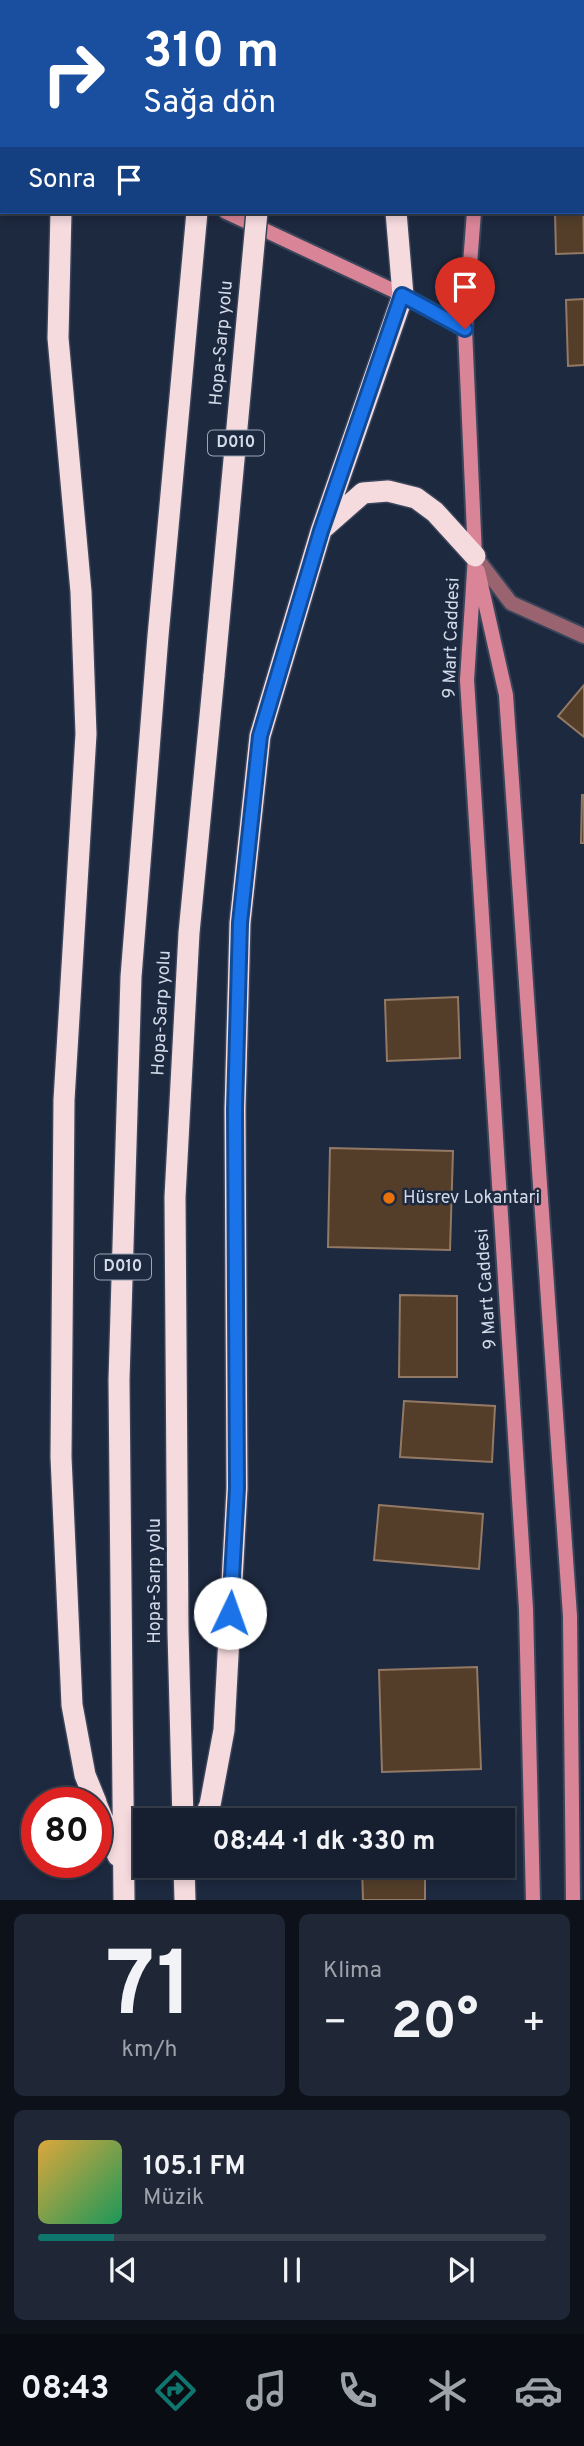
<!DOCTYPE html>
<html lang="tr">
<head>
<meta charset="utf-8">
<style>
	body { margin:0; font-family:Overpass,sans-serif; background:#1f2737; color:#f1f3f6; height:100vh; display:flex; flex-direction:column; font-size:26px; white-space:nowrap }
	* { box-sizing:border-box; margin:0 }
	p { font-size:23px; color:#9ea2aa }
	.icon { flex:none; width:38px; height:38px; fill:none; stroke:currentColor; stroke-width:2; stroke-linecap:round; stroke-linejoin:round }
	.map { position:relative; height:1900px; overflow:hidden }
	.drawer { display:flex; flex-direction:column; gap:14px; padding:14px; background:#0c111a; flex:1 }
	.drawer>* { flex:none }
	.banner { position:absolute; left:0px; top:0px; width:584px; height:214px; box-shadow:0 4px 10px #0003,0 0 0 2px #353d4b; background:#1a4fa0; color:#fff; overflow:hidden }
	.speed { position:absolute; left:21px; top:1787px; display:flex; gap:14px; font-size:35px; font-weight:700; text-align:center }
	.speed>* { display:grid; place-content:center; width:91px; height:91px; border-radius:50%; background:#161f2f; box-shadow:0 4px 10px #0003,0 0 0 2px #353d4b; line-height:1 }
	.speed .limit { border:10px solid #d22; background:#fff; color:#111 }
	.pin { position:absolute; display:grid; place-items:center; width:60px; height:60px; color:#fff; margin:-72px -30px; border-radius:50% 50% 50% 0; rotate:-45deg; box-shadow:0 0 7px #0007 }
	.pin .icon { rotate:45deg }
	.me { position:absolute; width:77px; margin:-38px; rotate:3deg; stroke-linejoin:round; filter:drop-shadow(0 0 5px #0008) }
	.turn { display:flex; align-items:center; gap:24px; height:147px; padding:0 28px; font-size:32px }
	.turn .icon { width:91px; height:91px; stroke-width:2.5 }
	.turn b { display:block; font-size:49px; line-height:60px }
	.then { display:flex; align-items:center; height:66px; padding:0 28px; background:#0003; gap:14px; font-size:26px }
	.big { font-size:52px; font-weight:700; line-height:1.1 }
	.drawer .widget { flex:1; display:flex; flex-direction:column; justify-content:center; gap:10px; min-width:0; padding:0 24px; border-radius:10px; background:#1f2737 }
	.drawer .dial { align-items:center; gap:0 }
	.dial b { font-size:91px; line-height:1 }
	.song { display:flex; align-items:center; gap:21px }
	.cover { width:84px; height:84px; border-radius:10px; background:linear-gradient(135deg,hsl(40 70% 55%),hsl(150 70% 35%)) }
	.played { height:7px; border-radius:4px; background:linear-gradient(90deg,#0f766e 15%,#353d4b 15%) }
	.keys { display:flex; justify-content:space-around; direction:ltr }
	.heat { display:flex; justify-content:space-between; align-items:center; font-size:38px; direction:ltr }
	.drawer .tiles { flex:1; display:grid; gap:14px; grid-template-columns:1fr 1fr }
	.widget:last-child { grid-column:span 2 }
	.trip { position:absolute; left:133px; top:1808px; width:382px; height:70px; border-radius:0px; background:#161f2f; box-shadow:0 4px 10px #0003,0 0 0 2px #353d4b; font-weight:700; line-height:70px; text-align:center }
	.dock { display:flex; height:112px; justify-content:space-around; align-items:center; background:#090c13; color:#9ea2aa }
	.dock .icon { width:49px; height:49px }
	.dock .selected { color:#0f766e }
	.dock b { font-size:32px; color:#f1f3f6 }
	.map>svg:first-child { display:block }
	.building { fill:#543e2a; stroke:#937964; stroke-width:2 }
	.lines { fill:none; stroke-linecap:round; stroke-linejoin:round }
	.street-casing { stroke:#3a455a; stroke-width:18 }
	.secondary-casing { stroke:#3a455a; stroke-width:18 }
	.highway-casing { stroke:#3a455a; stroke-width:24 }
	.street { stroke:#99646f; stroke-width:14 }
	.secondary { stroke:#d98597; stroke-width:14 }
	.highway { stroke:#f5dade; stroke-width:21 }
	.highway-bridge-casing { stroke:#3a455a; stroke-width:24; stroke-linecap:butt }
	.highway-bridge { stroke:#f5dade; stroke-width:21 }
	.route-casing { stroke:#114b97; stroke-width:18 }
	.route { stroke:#1a73e8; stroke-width:12 }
	.food-dot { fill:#e8710a; stroke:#1d293f; stroke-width:2.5 }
	.labels { text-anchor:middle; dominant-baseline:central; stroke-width:5; stroke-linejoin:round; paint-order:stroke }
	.shield { fill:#1d293f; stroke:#9ca5b6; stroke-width:2 }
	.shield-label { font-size:16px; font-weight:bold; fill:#d2dae9 }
	.street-label { font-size:18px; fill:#d2dae9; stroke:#1d293f }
	.poi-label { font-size:18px; fill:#d2dae9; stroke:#1d293f; text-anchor:start }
</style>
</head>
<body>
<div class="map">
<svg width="584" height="1900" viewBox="0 0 584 1900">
	<rect width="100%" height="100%" fill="#1d293f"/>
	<path class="building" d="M533,0H584V83L583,2Z
		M583,187L584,253L556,254L555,212H583Z
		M584,299V365L568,366L566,300Z
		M584,685V737L558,716Z
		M582,795H584V843H581Z
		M458,997L460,1058L387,1061L385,1000Z
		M330,1148L453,1151L450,1250L328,1247Z
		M400,1295L457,1296V1377H399Z
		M404,1401L495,1406L492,1462L400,1457Z
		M379,1505L483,1514L479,1569L374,1560Z
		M477,1667L481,1769L382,1772L379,1670Z
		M362,1866H425V1900H363Z"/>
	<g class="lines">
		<g class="street-casing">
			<path id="street" d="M475,556L511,603L584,636"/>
		</g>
		<g class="secondary-casing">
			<path id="secondary" d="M451,0V2
				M226,212L403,295L465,329
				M474,212L465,329L475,556L467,680L526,1609L533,1900
				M478,571L506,695L570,1616L573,1900"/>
		</g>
		<g class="highway-casing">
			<path id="highway" d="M378,0V2
				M86,2V0
				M214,2V0
				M272,2V0
				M61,212L58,338L81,592L86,734L64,1100L61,1457L72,1705L85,1775L96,1802
				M322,529L363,493L388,491L416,498L435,512L475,556
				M96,1803L118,1856
				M183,1820L178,1632L175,1197L189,933L214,675
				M203,1820L210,1805L224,1730L237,1488L235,1109L240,923L260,736L321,531L403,295L396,212
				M184,1866L185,1900
				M124,1900L119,1380L131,977L158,636L197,212"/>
		</g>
		<use href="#street" class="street"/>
		<use href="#secondary" class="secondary"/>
		<use href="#highway" class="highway"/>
		<g class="highway-bridge-casing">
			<path id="highway-bridge" d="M214,675L257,212"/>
		</g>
		<use href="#highway-bridge" class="highway-bridge"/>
	</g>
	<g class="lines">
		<g class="route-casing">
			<path id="route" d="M230,1613L237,1488L235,1109L240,923L260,736L321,531L402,295L465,329"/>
		</g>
		<use href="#route" class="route"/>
	</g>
	<circle class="food-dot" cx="389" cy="1198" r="7"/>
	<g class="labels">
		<g class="shield">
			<rect x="208" y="430.5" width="56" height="25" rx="5"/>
			<rect x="95" y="1254.5" width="56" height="25" rx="5"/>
		</g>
		<g class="shield-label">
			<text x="236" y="443">D010</text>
			<text x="123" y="1267">D010</text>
		</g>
		<g class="street-label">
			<text transform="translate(222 343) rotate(-85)">Hopa-Sarp yolu</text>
			<text transform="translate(452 638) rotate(-88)">9 Mart Caddesi</text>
			<text transform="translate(162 1013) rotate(-87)">Hopa-Sarp yolu</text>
			<text transform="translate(487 1289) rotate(-94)">9 Mart Caddesi</text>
			<text transform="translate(155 1581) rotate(-90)">Hopa-Sarp yolu</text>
		</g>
		<g class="poi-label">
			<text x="403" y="1198">Hüsrev Lokantari</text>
		</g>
	</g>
</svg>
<div class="speed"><div class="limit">80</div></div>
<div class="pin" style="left:465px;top:329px;background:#d93025"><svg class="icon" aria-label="arrive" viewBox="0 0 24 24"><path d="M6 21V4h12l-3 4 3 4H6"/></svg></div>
<svg class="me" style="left:230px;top:1613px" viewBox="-20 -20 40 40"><circle r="19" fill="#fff"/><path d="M0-13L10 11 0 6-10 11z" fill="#1a73e8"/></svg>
<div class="trip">08:44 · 1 dk · 330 m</div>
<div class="banner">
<div class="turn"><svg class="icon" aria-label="right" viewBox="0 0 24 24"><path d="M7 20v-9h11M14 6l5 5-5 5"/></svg><div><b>310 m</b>Sağa dön</div></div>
<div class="then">Sonra<svg class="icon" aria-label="arrive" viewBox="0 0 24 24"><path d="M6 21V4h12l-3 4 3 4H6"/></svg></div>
</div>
</div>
<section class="drawer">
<div class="tiles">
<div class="widget dial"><b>71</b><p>km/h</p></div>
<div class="widget"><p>Klima</p>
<div class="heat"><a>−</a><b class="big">20°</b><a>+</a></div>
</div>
<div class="widget">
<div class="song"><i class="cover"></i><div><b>105.1 FM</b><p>Müzik</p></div></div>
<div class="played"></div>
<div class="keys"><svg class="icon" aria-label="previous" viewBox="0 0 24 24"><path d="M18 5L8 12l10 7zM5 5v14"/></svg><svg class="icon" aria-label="pause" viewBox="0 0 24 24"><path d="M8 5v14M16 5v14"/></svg><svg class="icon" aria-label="next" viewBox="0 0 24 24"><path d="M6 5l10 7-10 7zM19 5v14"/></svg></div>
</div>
</div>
</section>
<nav class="dock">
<b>08:43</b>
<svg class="icon selected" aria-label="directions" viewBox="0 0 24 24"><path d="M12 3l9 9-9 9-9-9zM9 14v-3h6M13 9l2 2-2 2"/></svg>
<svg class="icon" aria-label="music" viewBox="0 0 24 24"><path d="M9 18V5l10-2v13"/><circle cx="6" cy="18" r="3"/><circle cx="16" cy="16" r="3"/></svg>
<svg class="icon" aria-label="phone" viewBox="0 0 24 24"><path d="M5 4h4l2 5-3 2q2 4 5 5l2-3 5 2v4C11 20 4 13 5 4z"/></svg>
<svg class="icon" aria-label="climate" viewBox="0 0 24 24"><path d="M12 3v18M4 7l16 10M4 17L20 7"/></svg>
<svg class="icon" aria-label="car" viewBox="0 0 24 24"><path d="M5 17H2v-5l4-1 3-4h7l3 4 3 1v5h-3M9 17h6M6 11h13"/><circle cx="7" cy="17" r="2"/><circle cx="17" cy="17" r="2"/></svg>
</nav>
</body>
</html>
